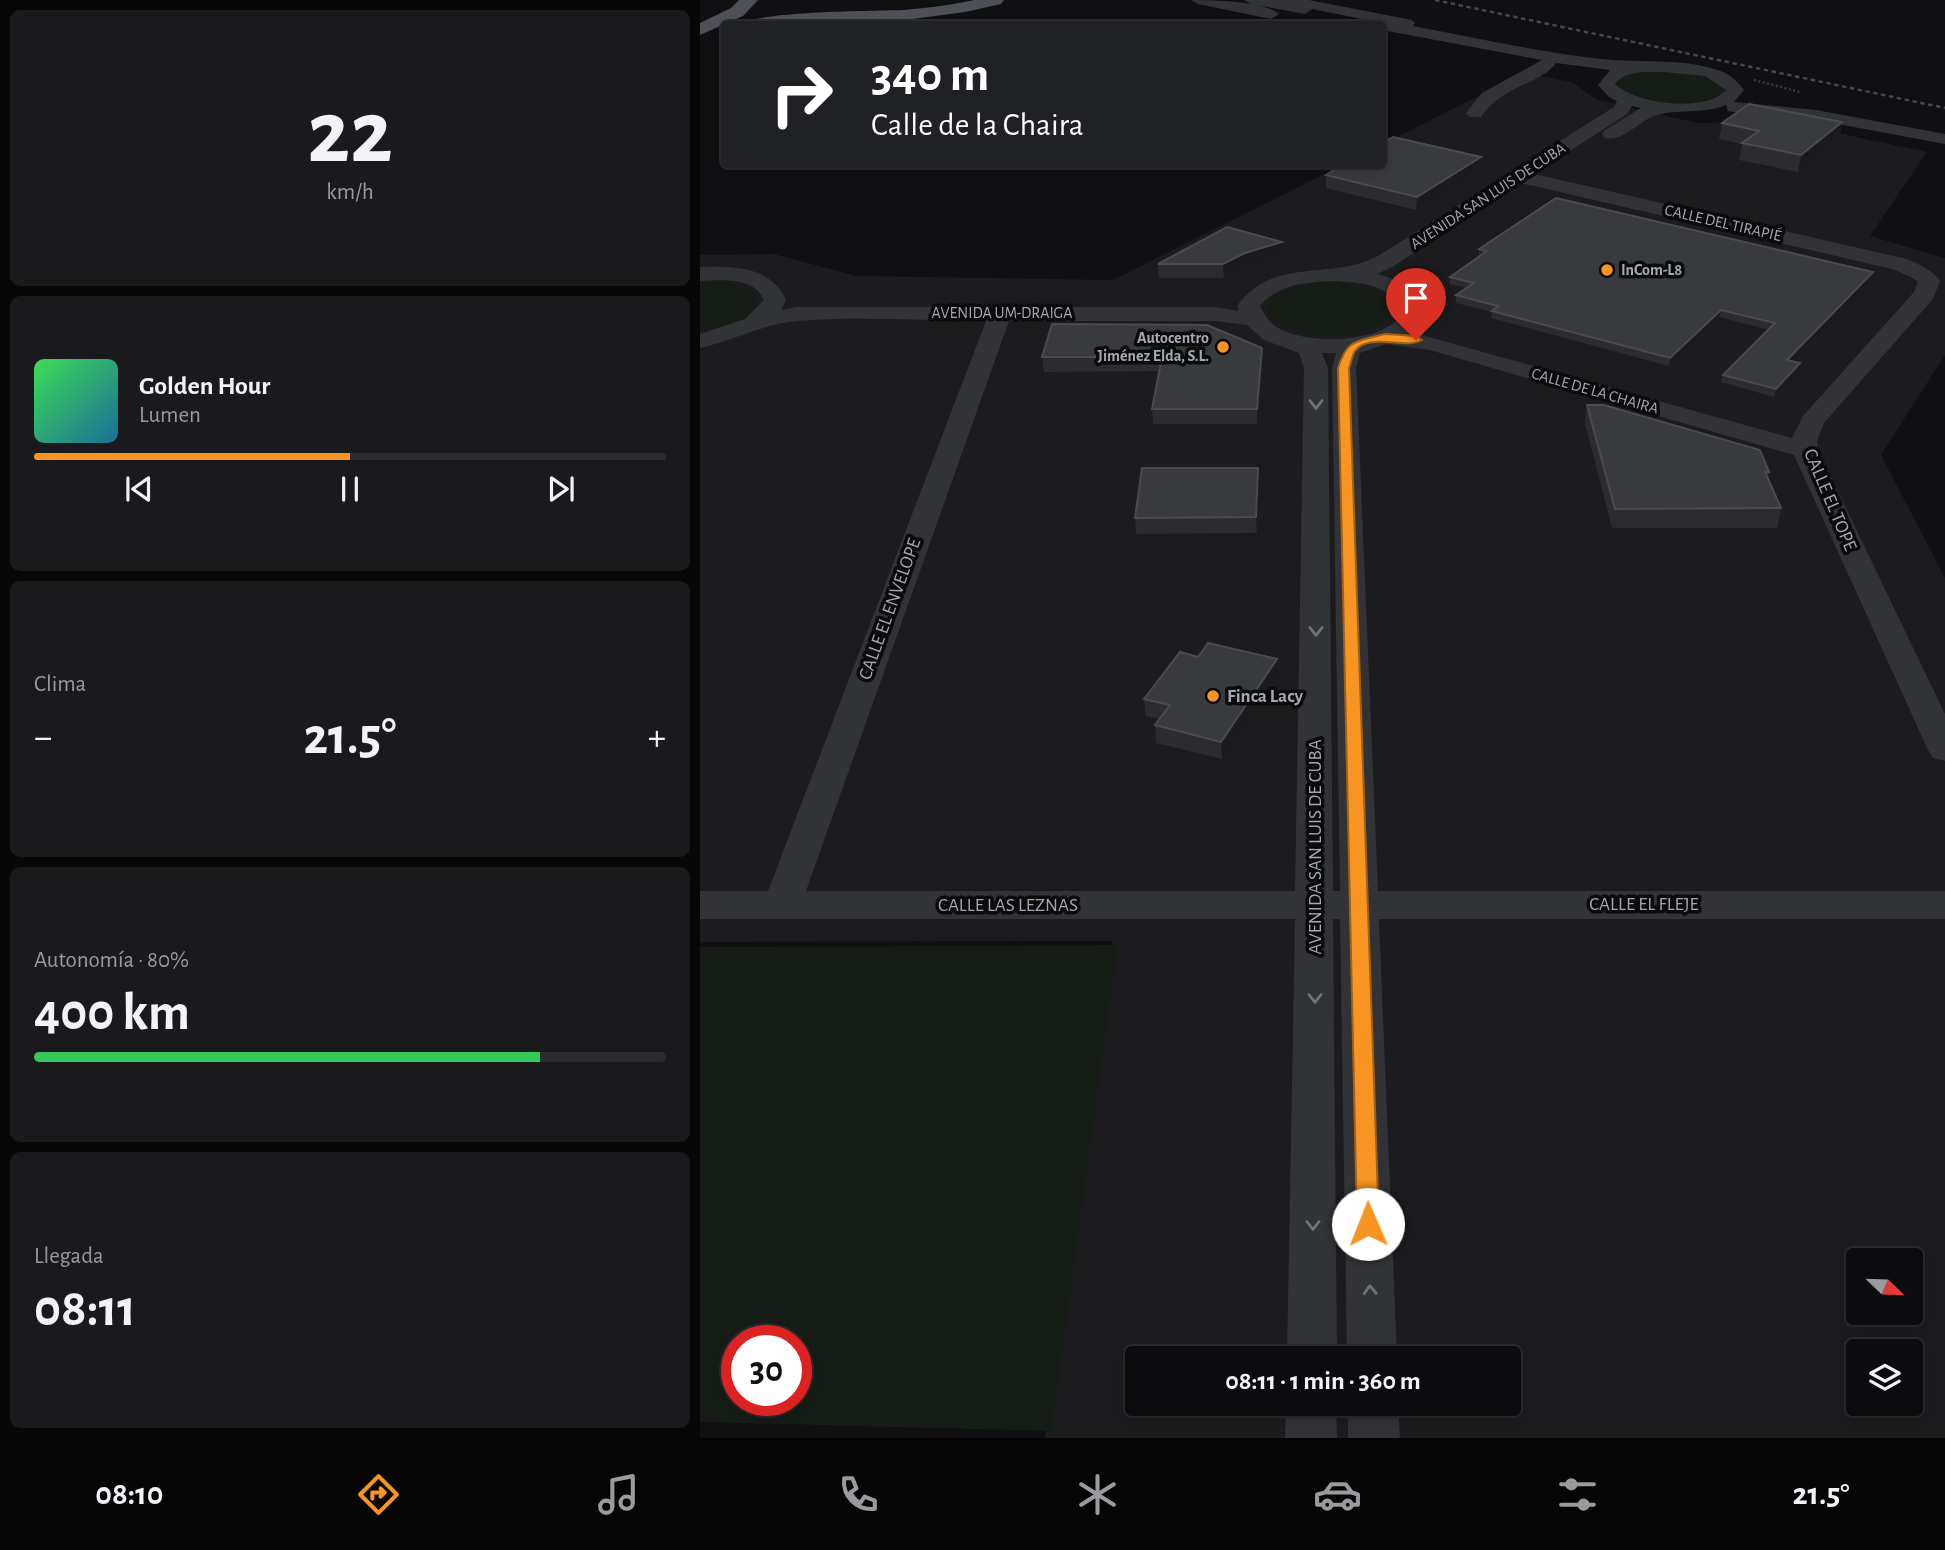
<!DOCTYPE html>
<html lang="es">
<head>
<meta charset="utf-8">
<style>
	body { margin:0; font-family:"Alegreya Sans",sans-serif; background:#1a1a1c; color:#f1f3f6; height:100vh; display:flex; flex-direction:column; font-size:26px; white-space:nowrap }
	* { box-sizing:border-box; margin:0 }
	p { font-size:23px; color:#9a9b9e }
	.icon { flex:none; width:38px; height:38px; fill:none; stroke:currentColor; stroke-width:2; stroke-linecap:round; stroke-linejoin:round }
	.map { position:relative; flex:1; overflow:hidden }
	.details { display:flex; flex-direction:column; gap:10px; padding:10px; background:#070708; width:700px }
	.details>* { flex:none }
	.banner { position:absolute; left:21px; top:21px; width:665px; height:147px; border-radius:7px; box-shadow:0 4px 10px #0003,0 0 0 2px #2c2c2e; background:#202124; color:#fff; overflow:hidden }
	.needle { width:46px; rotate:113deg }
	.buttons { position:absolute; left:1146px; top:1248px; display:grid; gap:14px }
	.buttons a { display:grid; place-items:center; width:77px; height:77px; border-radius:7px; background:#0c0c0e; box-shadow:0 4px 10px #0003,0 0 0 2px #2c2c2e; font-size:35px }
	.speed { position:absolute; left:21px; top:1325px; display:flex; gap:14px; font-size:35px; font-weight:700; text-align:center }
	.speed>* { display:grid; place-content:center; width:91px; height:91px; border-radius:50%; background:#0c0c0e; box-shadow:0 4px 10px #0003,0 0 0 2px #2c2c2e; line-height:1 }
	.speed .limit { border:10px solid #d22; background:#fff; color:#111 }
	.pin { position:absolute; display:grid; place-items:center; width:60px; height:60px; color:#fff; margin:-72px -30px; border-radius:50% 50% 50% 0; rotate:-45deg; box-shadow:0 0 7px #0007 }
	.pin .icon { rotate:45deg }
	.me { position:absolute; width:77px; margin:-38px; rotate:359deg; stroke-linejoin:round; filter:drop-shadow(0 0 5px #0008) }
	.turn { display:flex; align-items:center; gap:24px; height:147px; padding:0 35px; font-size:32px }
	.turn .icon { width:91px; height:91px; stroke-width:2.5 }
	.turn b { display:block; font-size:49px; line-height:60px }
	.big { font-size:52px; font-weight:700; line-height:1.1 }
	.details .widget { flex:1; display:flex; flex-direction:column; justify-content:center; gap:10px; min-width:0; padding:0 24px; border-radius:10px; background:#1a1a1c }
	.details .dial { align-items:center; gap:0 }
	.dial b { font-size:91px; line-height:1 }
	.song { display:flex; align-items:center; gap:21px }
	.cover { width:84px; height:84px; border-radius:10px; background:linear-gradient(135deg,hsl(130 70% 55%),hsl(200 70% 35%)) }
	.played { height:7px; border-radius:4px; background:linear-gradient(90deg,#f89421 50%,#2c2c2e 50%) }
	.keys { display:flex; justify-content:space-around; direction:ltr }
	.heat { display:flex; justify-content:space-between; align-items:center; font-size:38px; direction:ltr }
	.charge { height:10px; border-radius:5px; background:linear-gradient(90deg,#34c759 80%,#2c2c2e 0) }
	.trip { position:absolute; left:425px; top:1346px; width:396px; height:70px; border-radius:7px; background:#0c0c0e; box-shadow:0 4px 10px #0003,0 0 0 2px #2c2c2e; font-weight:700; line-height:70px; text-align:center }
	.tabs { display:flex; height:112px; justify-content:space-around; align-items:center; background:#050506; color:#9a9b9e }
	.tabs .icon { width:49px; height:49px }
	.tabs .selected { color:#f89421 }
	.tabs b { font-size:32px; color:#f1f3f6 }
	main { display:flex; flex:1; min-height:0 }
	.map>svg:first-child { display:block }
	.built { fill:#1c1c1f; fill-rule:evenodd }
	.green { fill:#161c16; fill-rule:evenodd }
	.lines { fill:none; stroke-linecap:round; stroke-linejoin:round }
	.path { stroke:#373a3e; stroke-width:2.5; stroke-dasharray:2 2.5; stroke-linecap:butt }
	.minor { fill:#313337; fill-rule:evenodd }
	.major { fill:#4d5056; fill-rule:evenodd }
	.rail { stroke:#44474c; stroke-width:2.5; stroke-dasharray:4.5 3.5; stroke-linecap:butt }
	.wall { fill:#2c2c30 }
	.shaded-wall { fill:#1b1b1e }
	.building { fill:#383a3e; stroke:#494b50; stroke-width:2 }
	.oneway { stroke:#6f747b }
	.route { fill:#f89421; stroke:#a16015; stroke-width:2 }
	.poi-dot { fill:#f89421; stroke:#0b0b0c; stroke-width:2.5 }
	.labels { text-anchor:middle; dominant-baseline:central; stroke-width:7; stroke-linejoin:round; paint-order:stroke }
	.far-street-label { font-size:16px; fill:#a1a9b3; stroke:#0b0b0c }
	.far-poi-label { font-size:16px; font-weight:bold; fill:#a1a9b3; stroke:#0b0b0c; text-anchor:start }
	.street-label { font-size:19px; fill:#a1a9b3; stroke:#0b0b0c }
	.poi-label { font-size:19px; font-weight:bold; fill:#a1a9b3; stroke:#0b0b0c; text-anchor:start }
</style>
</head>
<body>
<main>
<section class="details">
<div class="widget dial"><b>22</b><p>km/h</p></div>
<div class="widget">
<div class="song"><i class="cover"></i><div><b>Golden Hour</b><p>Lumen</p></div></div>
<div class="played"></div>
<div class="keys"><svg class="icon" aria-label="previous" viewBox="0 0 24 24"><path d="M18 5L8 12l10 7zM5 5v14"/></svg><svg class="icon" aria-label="pause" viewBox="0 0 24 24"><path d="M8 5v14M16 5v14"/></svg><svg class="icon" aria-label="next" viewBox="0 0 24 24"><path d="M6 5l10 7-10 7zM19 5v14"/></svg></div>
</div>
<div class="widget"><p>Clima</p>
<div class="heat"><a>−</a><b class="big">21.5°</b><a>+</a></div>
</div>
<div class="widget"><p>Autonomía · 80%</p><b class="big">400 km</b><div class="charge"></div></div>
<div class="widget"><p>Llegada</p><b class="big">08:11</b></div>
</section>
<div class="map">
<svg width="1245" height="1438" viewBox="0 0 1245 1438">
	<rect width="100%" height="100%" fill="#101012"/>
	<path class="built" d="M824,73L872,82L897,100L998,123L1081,121L1227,152L1170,236L1245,258V355L1181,455L1245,578V1438H345L412,941L0,942V255L74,254L156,276L413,280L642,165L682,164L683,144ZM1158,1260H1211V1312H1158ZM1158,1351H1211V1404H1158ZM438,1358H808V1404H438Z"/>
	<path class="green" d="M960,69L1009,76L1026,87L1025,93C990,110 952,106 918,88L916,83C926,70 945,71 960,69Z
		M0,282C21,282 39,282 55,295L57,304C41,323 24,328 0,334Z
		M628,282C651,284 679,286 691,308C679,347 583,344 566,309C575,285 606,284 628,282Z
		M417,945L351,1431L0,1422V947ZM96,1340V1400H37V1340Z"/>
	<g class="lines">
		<path class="path" d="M1054,80L1100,92"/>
		<path class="minor" d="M491,0C511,0 564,1 579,14L571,19L498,4Z
			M544,0H609L712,20L715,23L713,26C776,38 839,52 902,59C939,63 978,58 1014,69C1027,72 1036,79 1044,90L1034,102L1116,110L1245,134V144L1116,120L1034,112L1028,111L1026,105C1002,115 977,108 954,116C938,122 923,142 905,138L902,134L905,130L941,108L932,106L927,114L834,174L1207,259C1220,265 1231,269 1240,281L1233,299L1124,423L1117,441L1118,450L1245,714V761L1233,758L1228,750L1094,455L730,350L686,344L660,353L656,368L678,891H1245V919H679L697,1358H647L640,919H633L637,1358H587L595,919H0V891H68L286,321C224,321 160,316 98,321C65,323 33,341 0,348V334L45,319L64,300C54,276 22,280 0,281V267C33,266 71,266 86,300L81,310L96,307H515L539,311L537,306C572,256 632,281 678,256L914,107L917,101L909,97L898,85L910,70L856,63C842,84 802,85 781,117H769L766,113L782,93L842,60L682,30V24H675L677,22L612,9L605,14L551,4ZM963,72L1005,76L1026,90C1005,113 936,104 915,84C925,70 947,72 963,72ZM821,183L1192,269L1211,277L1218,282L1214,292L1103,416L1092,438L711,332L724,314C717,289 701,280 677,274L694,266ZM637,281C663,283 694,285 702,314C683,344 610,344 582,330C571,325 565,317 560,306C579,283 609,282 637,281ZM309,321H515L547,325L564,340L599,353L604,368L595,891H106ZM622,353H636L632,368L640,891H633L628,368Z
			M586,1404H636L637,1438H585Z
			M648,1404H698L700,1438H648Z"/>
		<path class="major" d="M39,0H58L43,16L0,35V23L31,8Z
			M274,0H304L301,4L265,12L205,20L45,24C56,11 180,11 204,10C227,8 251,5 274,0Z"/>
		<path class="rail" d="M735,0L1245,108"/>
	</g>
	<path class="wall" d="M1142,122L1139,138L1098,172L1039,160L1042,144L1019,139L1022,123Z
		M780,169L716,210L626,188V175Z
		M582,242L583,255L546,267L524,278H459L458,264Z
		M779,249L1172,279L1092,361L1100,363L1098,371L1074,397L1021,382L1023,375L1069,330L1019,317L969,366L791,318L792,312L756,303V295L766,288L750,284V277L779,256Z
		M352,324L562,363L557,424H453L452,409L459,371L344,372L342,357Z
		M887,405L1069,472L1068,477L1081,508L1077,528H912L885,423Z
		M559,483L557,533L436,534L435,518Z
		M578,676L522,759L456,743L455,725L459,719L446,716L444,699Z"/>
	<path class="shaded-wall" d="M1142,122L1139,138L1098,172L1101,155Z
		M781,157L780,169L716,210L717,197Z
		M582,242L583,255L546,267L524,278L523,264L545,253Z
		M1173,272L1172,279L1086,368L1087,360Z
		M1021,310L1019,317L969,366L970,358Z
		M562,348V363L557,424V409Z
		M1100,363L1098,371L1074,397L1076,389Z
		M558,468L559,483L557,533L556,517Z
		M577,659L578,676L522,759L521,742Z"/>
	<path class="building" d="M1049,104L1142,122L1101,155L1042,143L1059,131L1022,123Z
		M693,137L781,157L717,197L626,175L644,164H682V143Z
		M856,198L1173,272L1087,360L1100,363L1076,389L1023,375L1075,323L1021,310L970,358L792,311L798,306L756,295L774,283L750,277L787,251L779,249Z
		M527,227L582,242L545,253L523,264H458Z
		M352,324L507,325L562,348L557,409H452L462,357H342Z
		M887,405H904L1060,450L1069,472H1065L1081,508L915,509Z
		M442,468H558L556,517L435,518Z
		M508,643L577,659L521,742L455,725L470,705L444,699L480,652L498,657Z"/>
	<defs><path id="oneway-chevron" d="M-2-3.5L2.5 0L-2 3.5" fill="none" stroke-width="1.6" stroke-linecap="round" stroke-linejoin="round" transform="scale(1.75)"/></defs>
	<g class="oneway">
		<use href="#oneway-chevron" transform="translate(616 404) rotate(90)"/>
		<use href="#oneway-chevron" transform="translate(616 631) rotate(90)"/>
		<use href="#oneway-chevron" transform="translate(615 998) rotate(90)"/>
		<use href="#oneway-chevron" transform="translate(613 1225) rotate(90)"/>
		<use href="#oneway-chevron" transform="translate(670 1290) rotate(-92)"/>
	</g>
	<path class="route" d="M685,334L716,336L722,340C707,350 669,332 655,351C652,355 651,364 649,368L679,1224L676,1230L668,1233L660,1230L657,1224L638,368C647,339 657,341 685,334Z"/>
	<g class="poi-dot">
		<circle cx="907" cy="270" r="7"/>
		<circle cx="523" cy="347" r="7"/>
		<circle cx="513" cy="696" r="7"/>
	</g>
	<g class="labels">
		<g class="far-street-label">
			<text transform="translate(788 196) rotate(-33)">AVENIDA SAN LUIS DE CUBA</text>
			<text transform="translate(1023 223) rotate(13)">CALLE DEL TIRAPIÉ</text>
			<text x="302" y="313">AVENIDA UM-DRAIGA</text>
			<text transform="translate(895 391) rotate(16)">CALLE DE LA CHAIRA</text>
		</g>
		<g class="far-poi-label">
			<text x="921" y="270">InCom-L8</text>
			<text x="509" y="338" text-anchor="end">Autocentro<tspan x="509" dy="18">Jiménez Elda, S.L.</tspan></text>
		</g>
		<g class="street-label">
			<text transform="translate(1130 500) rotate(67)">CALLE EL TOPE</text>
			<text transform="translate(190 609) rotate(-70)">CALLE EL ENVELOPE</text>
			<text transform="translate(615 847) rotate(-90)">AVENIDA SAN LUIS DE CUBA</text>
			<text x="944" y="904">CALLE EL FLEJE</text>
			<text x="308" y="905">CALLE LAS LEZNAS</text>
		</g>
		<g class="poi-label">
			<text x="527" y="696">Finca Lacy</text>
		</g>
	</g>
</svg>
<div class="buttons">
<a><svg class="needle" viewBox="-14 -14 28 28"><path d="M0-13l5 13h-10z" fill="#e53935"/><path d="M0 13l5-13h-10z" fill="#9a9b9e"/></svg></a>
<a><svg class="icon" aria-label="layers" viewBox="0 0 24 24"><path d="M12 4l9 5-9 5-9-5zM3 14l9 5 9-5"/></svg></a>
</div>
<div class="speed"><div class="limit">30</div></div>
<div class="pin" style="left:716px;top:340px;background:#d93025"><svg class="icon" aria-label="arrive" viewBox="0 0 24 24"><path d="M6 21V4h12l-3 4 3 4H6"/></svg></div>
<svg class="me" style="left:668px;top:1224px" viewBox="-20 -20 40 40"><circle r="19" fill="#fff"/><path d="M0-13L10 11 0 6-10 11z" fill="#f89421"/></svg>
<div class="trip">08:11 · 1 min · 360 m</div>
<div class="banner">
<div class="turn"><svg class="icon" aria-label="right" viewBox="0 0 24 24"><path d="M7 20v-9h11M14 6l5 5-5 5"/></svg><div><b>340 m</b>Calle de la Chaira</div></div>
</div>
</div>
</main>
<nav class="tabs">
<b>08:10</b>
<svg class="icon selected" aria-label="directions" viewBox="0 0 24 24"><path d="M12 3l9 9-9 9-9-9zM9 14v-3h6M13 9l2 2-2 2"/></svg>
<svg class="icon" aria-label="music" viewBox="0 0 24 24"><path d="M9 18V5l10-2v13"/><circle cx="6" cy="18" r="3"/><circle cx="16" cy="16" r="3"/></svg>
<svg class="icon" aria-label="phone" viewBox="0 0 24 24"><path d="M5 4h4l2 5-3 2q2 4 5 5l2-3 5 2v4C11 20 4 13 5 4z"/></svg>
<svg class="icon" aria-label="climate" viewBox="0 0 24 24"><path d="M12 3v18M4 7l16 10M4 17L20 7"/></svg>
<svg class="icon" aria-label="car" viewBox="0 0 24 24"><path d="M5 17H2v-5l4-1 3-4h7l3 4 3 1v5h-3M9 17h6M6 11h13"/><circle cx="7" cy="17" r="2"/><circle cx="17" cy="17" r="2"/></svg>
<svg class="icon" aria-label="filters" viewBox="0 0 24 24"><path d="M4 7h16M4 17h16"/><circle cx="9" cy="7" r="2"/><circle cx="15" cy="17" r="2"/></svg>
<b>21.5°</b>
</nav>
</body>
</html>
